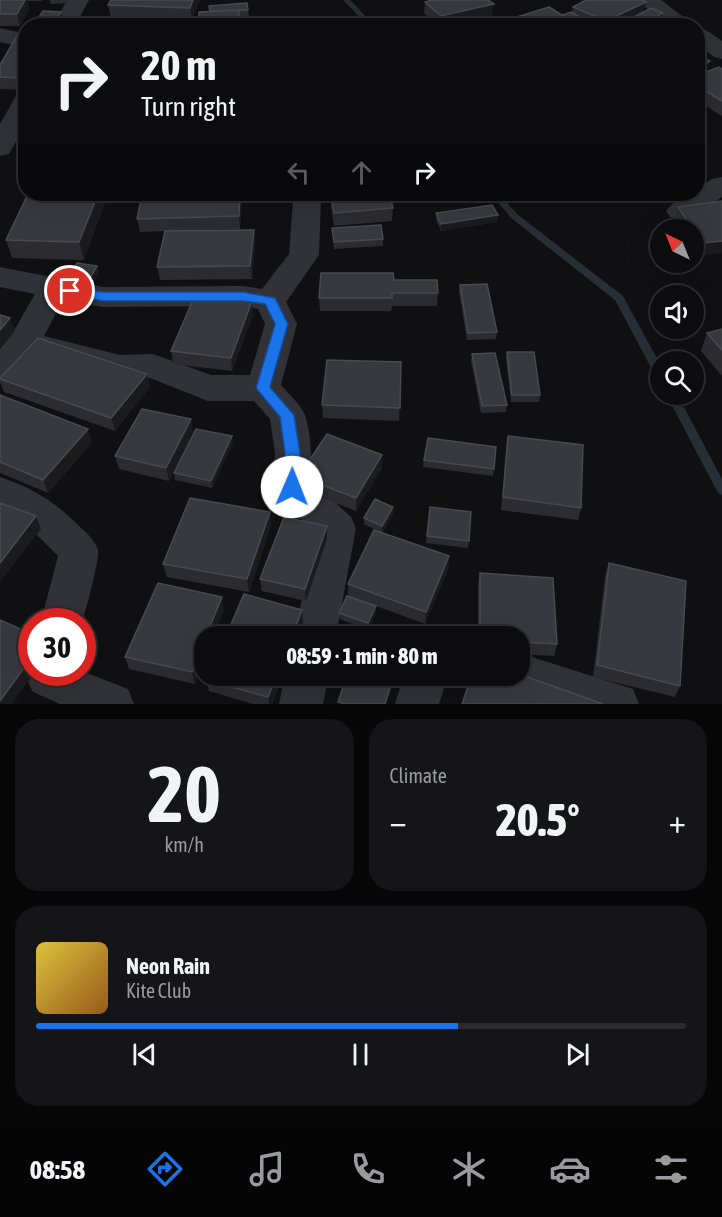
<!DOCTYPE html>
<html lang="en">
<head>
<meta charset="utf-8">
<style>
	body { margin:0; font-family:"Asap Condensed",sans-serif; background:#151517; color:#f1f3f6; height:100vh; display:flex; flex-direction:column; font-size:22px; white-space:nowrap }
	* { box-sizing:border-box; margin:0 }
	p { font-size:20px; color:#9a9b9e }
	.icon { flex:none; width:33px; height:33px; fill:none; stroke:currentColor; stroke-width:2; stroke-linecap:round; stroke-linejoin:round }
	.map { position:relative; height:704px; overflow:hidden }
	.side { display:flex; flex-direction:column; gap:15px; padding:15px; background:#070708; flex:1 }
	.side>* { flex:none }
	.banner { position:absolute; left:18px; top:18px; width:687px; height:183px; border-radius:24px; box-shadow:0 6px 24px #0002,0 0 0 2px #2c2c2e; background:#0c0c0e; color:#f1f3f6; overflow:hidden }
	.needle { width:39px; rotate:317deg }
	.controls { position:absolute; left:650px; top:219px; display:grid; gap:12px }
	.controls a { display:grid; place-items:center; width:54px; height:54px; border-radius:50%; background:#0c0c0e; box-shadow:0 6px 24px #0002,0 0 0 2px #2c2c2e; font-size:30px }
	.speed { position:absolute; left:18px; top:608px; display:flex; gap:12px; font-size:30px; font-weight:700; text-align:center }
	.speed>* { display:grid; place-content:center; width:78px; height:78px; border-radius:50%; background:#0c0c0e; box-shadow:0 6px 24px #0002,0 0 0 2px #2c2c2e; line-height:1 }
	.speed .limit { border:9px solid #d22; background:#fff; color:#111 }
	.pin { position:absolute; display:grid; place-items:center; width:51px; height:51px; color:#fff; margin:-26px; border:3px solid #fff; border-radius:50%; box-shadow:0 2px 6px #0007 }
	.me { position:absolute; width:66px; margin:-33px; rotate:1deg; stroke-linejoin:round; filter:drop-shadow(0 0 4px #0008) }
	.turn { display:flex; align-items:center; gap:21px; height:126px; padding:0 24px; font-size:27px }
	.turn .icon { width:78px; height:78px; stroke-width:2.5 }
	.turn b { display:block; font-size:42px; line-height:51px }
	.lanes { display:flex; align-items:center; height:57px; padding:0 24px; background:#0003; justify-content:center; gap:30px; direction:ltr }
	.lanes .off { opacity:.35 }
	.big { font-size:45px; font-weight:800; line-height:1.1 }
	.side .card { flex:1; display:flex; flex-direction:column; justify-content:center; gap:9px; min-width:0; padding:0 21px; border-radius:24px; background:#151517 }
	.side .dial { align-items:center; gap:0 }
	.dial b { font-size:78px; line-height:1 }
	.song { display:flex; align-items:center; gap:18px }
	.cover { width:72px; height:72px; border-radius:9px; background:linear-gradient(135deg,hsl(50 70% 55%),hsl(30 70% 35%)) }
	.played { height:6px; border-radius:3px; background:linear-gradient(90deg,#1a73e8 65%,#2c2c2e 65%) }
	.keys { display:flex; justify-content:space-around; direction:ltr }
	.heat { display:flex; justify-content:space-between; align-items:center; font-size:33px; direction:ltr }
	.side .tiles { flex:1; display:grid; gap:15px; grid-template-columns:1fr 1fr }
	.card:last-child { grid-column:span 2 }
	.trip { position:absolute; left:194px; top:626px; width:336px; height:60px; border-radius:24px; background:#0c0c0e; box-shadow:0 6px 24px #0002,0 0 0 2px #2c2c2e; font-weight:800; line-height:60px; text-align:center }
	.tabs { display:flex; height:96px; justify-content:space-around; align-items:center; background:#050506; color:#9a9b9e }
	.tabs .icon { width:42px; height:42px }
	.tabs .current { color:#1a73e8 }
	.tabs b { font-size:27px; color:#f1f3f6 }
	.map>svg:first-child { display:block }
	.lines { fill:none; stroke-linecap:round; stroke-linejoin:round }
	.stream { fill:#262f35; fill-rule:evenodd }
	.street { fill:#313237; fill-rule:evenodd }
	.wall { fill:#2c2c30 }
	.shaded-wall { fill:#1b1b1e }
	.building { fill:#38393e; stroke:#484a50; stroke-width:1.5 }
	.route { fill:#1a73e8; stroke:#114b97; stroke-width:1.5 }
</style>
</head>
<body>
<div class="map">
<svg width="722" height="704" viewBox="0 0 722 704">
	<rect width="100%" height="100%" fill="#101012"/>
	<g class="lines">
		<path class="stream" d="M343,0H350L375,26H368Z
			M491,194H499L517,214L623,296L660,364V378L656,377L615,300L511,218Z
			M666,394H677L722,479V495L718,493Z"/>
		<path class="street" d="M67,0H89L75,26H53Z
			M636,0H661L695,26H669Z
			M0,28L26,34V48L0,42Z
			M698,28L706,30L722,41V59L714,57L698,45Z
			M26,92V124L9,154L0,156V124L17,94Z
			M722,177V197C705,207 690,222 670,217L666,211C673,201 685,194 698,194V188L712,179Z
			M297,194H315L321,200L319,255L286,302L297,324L281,385C289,394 300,404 305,415C312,436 311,460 311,481L351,517L356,528L336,636H294L316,533L279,498L273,487L275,453L270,419L254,401H208L150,378L120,379L31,355L12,380L0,383V349L12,334L35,294L0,287V267L103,287L243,286L262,289L289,254L293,200ZM63,300L103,307L243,306L258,309L265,324L250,375H211L153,354L120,355L44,336Z
			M0,477C33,488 57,503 81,528C88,534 95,541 98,550C100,558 86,610 82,622L41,621L58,556L30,528L0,508Z
			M519,653L633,689L639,704H552L504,687L498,675H519Z
			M32,666V672L82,671L128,689L134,704H60L33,692L26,678Z
			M285,675H329L323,704H279Z
			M404,675H448L439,704H395Z"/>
	</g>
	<path class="wall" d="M0,0H42L41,1H27L29,9L20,26H0Z
		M50,0H69L68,3L51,4Z
		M200,0L192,19H173L174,26H96L111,17L108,5Z
		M425,2L492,16L450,26H437L424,13Z
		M573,7L663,13L662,18L683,25L630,26L629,25L630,20L619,26H586L581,23L579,25L580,26H519L520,16L563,15L572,12Z
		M248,10L249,16L239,17L240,26L199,12Z
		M26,34V86L24,90L0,89V65Z
		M722,69V115L721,116L698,100V75Z
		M108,194L84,260L12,258L6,240Z
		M242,194L240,229L193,230H254L255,243L252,279L160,280L157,267L165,231L140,232L137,219Z
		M329,194H389L393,208L392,221L334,226Z
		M722,201L699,256L693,247V230H681L674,220L678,207Z
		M436,213L498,215L497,222L441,231L436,220Z
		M332,228L383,239V246L334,249Z
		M97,266L99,273L91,285L70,282L69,275Z
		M394,280L438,293L437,306H392L391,311H320L319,298Z
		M460,285L497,332L496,339L467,340L459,292Z
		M253,315L232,371L173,364L171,351Z
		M722,329V376L701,351L707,333Z
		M507,352L540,395L539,402H511L506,359Z
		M472,354L507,405L506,412L481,413L471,361Z
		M401,362L399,421L323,418L322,405Z
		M147,374L150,387L115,431L4,392L0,382V378Z
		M0,395L92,442L48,493L0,473Z
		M193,432L169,481L119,469L115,456Z
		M508,436L581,508L578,520L501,510L506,449Z
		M233,443L212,488L175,480L174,473Z
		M496,447L493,476L423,467L424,460Z
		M382,455V468L356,511L300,489L299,476Z
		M393,507V514L382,533L364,524V518Z
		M430,507L471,512L468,548L426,543Z
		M270,512L271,525L249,592L167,577L163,564Z
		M327,526V539L306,601L262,591L260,579Z
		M449,556L448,569L425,624L376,606V613L368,630L340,619L339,613L348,596V584Z
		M609,563L680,686L675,697L593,677L605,576Z
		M480,573L557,644L554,656L519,654V636H478V585Z
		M224,610L195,684L129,669L125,657Z
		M283,675L272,704H253L209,691L206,680Z"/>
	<path class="shaded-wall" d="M25,0H27L29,9L20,26L17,14Z
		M193,0H200L192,19L190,8Z
		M646,2L643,13L630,19V20L619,26H605L606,21Z
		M494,4L492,16L450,26H440L441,16Z
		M61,12L62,18L58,26H53Z
		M663,13L661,19L649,26H641L642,24Z
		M582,18L581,24L578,26L574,21Z
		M704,39L702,45L698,48V42Z
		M710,61L709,68L698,73V68Z
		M26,68V86L24,90L20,78Z
		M98,194H108L84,260L79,242Z
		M240,194H242L240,229L239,216Z
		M466,194H485V196L466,199Z
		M498,215L497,222L441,231V224Z
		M254,230L255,243L252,279L250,266Z
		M722,241V253L699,256L703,243Z
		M97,266L99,273L91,285L90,278Z
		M252,301L253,315L232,371L231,358Z
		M10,318L15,331L0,348V330Z
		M147,374L150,387L115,431L111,418Z
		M191,419L193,432L169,481L166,468Z
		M88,429L92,442L48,493L43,480Z
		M232,436L233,443L212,488L211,481Z
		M382,455V468L356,511V498Z
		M393,507V514L382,533V526Z
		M270,512L271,525L249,592L247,579Z
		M36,516L41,529L0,582V563Z
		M327,526V539L306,601L305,589Z
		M449,556L448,569L425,624L426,612Z
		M222,597L224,610L214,636H206Z
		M376,606V613L368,630V623Z
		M302,610L303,622L298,636H292Z
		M204,642V660L195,684L192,672Z
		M32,657V672H35L12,704H0V701Z
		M277,675H283L272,704H269L268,697Z
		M394,675H396L386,704H385Z"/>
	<path class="building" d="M0,0H25L17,14H0Z
		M111,0H193L190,8L108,5Z
		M432,0H488L494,4L441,16L425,2Z
		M586,0H642L646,2L606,21L573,7Z
		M247,3L248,10L210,11L209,6Z
		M549,7L580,26H536L520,16Z
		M651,8L663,13L642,24L630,19Z
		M239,10L238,26H198L199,12Z
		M43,11L61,12L53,26H33Z
		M571,12L582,18L574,21L563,15Z
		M101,17L173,19L170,26H96Z
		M664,17L683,25L646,26Z
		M593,22L600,26H586Z
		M18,34H26V68L20,78L0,77V65Z
		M698,36L704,39L698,42Z
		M698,55L710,61L698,68Z
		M719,67L722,69V101L698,86V75Z
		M28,194H98L79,242L6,240Z
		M142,194H240L239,216L137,219Z
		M331,194H389L393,208L334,213Z
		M722,201V241L703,243L678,207Z
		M492,205L498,215L441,224L436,213Z
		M381,225L383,239L334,242L332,228Z
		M254,230L250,266L157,267L165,231Z
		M77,263L97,266L90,278L69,275Z
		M321,273H393L394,280H437L438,293H392V298H319Z
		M487,284L497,332L468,333L460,285Z
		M195,295L252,301L231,358L171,351Z
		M0,315L10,318L0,330Z
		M722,329V350L707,333Z
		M38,338L147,374L111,418L0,379V378Z
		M507,352H534L540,395H512Z
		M495,353L507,405L482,406L472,354Z
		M327,360L401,362L400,408L322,405Z
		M0,395L88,429L43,480L0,462Z
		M142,409L191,419L166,468L115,456Z
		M196,429L232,436L211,481L174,473Z
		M327,434L382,455L356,498L299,476Z
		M508,436L583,445L581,508L503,497Z
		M428,438L496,447L494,469L424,460Z
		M190,498L270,512L247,579L163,564Z
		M375,499L393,507L382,526L364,518Z
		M0,503L36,516L0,563Z
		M430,507L471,512L469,541L427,536Z
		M284,517L327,526L305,589L260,579Z
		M374,530L449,556L426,612L348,584Z
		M609,563L686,581L680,686L597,665Z
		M480,573L553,578L557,644L519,642V636H480Z
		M158,583L222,597L206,636H204V642L192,672L125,657Z
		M244,594L302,610L292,636H226Z
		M347,596L376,606L368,623L339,613Z
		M0,620L32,634V657L0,701Z
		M519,674L603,704H462L472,675H519Z
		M209,675H277L268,697L206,680Z
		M347,675H394L385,704H345L338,702Z"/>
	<path class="route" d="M70,287L103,292H243L275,298L288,324L270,387L294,415L300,453V487L298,491L292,493L287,491L284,487L285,453L280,417L256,388L275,324L265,304L243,301H103L66,294L64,291Z"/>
</svg>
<div class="controls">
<a><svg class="needle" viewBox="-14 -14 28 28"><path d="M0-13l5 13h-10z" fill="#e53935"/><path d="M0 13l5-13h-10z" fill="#9a9b9e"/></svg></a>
<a><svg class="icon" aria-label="sound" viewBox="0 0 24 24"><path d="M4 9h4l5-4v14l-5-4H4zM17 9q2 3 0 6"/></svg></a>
<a><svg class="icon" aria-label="search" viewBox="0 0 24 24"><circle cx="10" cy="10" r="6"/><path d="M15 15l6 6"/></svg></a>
</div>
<div class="speed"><div class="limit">30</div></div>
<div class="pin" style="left:70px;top:291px;background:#d93025"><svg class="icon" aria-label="arrive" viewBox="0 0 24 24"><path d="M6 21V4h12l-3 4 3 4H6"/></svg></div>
<svg class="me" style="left:292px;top:487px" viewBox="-20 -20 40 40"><circle r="19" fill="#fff"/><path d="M0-13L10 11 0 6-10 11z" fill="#1a73e8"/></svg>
<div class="trip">08:59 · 1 min · 80 m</div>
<div class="banner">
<div class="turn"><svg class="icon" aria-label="right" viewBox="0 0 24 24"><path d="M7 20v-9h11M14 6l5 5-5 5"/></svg><div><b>20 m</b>Turn right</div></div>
<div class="lanes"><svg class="icon off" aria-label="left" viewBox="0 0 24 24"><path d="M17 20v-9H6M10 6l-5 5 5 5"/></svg><svg class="icon off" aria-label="ahead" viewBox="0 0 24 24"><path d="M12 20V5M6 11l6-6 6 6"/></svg><svg class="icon" aria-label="right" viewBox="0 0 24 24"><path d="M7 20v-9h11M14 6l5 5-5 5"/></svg></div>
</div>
</div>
<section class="side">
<div class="tiles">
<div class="card dial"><b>20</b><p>km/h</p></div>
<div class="card"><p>Climate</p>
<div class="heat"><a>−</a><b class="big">20.5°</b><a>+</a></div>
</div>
<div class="card">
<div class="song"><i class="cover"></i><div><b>Neon Rain</b><p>Kite Club</p></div></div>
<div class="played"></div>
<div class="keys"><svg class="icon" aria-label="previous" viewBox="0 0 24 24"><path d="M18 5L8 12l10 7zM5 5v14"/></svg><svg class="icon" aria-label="pause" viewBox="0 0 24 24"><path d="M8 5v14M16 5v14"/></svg><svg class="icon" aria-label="next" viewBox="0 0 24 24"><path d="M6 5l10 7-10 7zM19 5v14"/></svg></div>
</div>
</div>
</section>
<nav class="tabs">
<b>08:58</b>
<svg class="icon current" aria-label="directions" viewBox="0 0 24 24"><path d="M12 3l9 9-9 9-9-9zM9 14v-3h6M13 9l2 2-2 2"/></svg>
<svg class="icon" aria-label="music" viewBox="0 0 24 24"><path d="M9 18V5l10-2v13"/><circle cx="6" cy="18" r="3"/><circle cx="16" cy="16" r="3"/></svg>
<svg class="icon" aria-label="phone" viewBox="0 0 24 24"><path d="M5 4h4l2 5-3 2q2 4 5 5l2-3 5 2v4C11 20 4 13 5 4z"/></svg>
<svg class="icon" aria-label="climate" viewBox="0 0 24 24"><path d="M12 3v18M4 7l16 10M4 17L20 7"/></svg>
<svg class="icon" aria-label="car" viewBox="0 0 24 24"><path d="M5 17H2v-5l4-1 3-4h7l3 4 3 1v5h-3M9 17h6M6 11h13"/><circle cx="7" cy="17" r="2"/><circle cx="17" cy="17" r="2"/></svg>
<svg class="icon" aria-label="filters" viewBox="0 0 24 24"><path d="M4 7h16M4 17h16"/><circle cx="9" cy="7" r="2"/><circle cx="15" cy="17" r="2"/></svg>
</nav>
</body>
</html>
